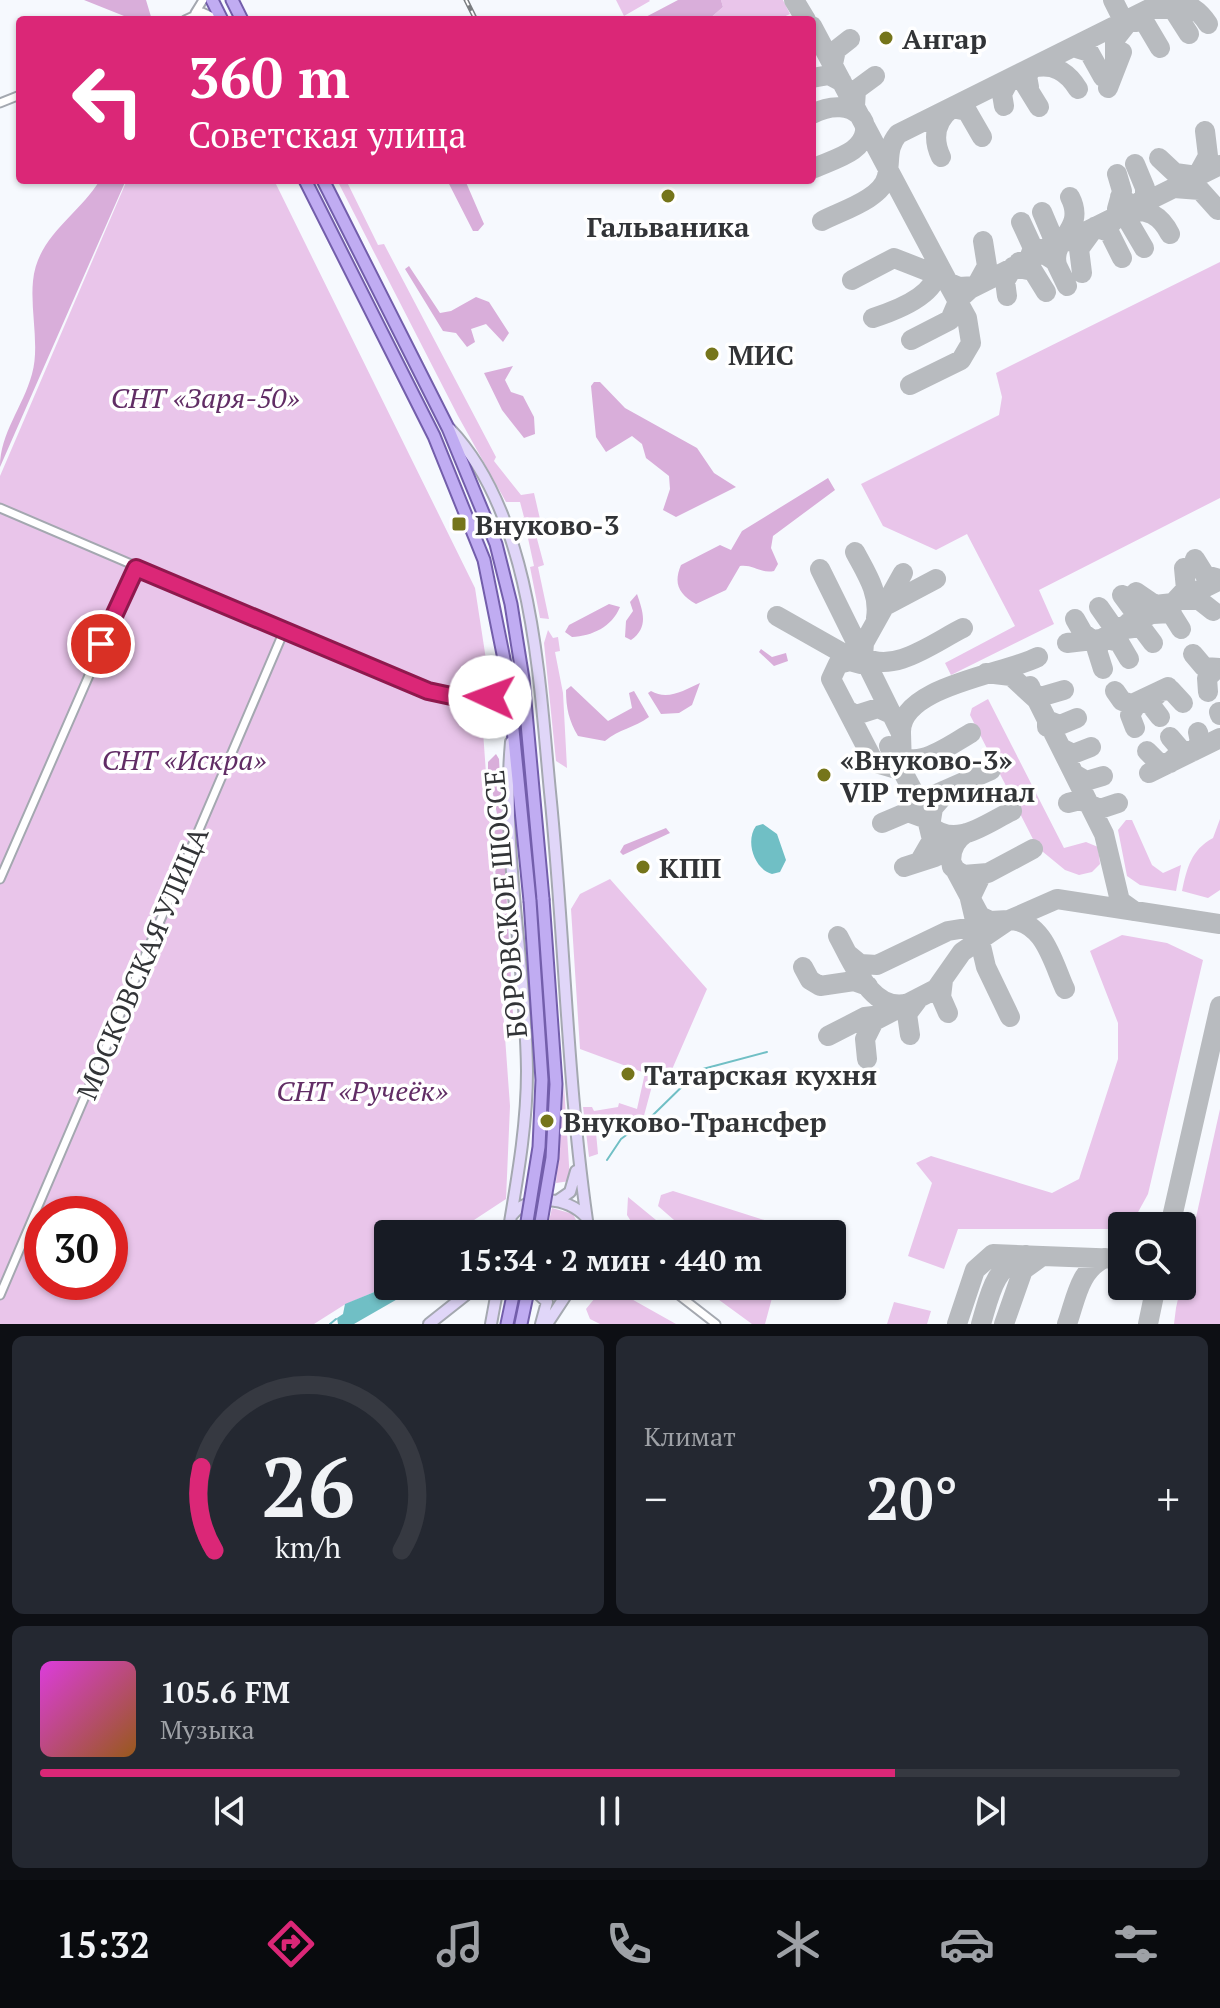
<!DOCTYPE html>
<html lang="ru">
<head>
<meta charset="utf-8">
<style>
	body { margin:0; font-family:"PT Serif",serif; background:#242831; color:#f1f3f6; height:100vh; display:flex; flex-direction:column; font-size:30px; white-space:nowrap }
	* { box-sizing:border-box; margin:0 }
	p { font-size:26px; color:#9ea1a6 }
	.icon { flex:none; width:44px; height:44px; fill:none; stroke:currentColor; stroke-width:2; stroke-linecap:round; stroke-linejoin:round }
	.map { position:relative; height:1324px; overflow:hidden }
	.drawer { display:flex; flex-direction:column; gap:12px; padding:12px; background:#0d0f14; flex:1 }
	.drawer>* { flex:none }
	.top-card { position:absolute; left:16px; top:16px; width:800px; height:168px; border-radius:8px; box-shadow:0 2px 6px #0004; background:#db2777; color:#fff; overflow:hidden }
	.buttons { position:absolute; left:1108px; top:1212px; display:grid; gap:16px }
	.buttons a { display:grid; place-items:center; width:88px; height:88px; border-radius:8px; background:#171b24; box-shadow:0 2px 6px #0004; font-size:40px }
	.speed { position:absolute; left:24px; top:1196px; display:flex; gap:16px; font-size:40px; font-weight:700; text-align:center }
	.speed>* { display:grid; place-content:center; width:104px; height:104px; border-radius:50%; background:#171b24; box-shadow:0 2px 6px #0004; line-height:1 }
	.speed .limit { border:12px solid #d22; background:#fff; color:#111 }
	.pin { position:absolute; display:grid; place-items:center; width:68px; height:68px; color:#fff; margin:-34px; border:4px solid #fff; border-radius:50%; box-shadow:0 2px 8px #0007 }
	.me { position:absolute; width:88px; margin:-44px; rotate:272deg; stroke-linejoin:round; filter:drop-shadow(0 0 6px #0008) }
	.turn { display:flex; align-items:center; gap:28px; height:168px; padding:0 40px; font-size:36px }
	.turn .icon { width:104px; height:104px; stroke-width:2.5 }
	.turn b { display:block; font-size:56px; line-height:68px }
	.big { font-size:60px; font-weight:800; line-height:1.1 }
	.drawer .card { flex:1; display:flex; flex-direction:column; justify-content:center; gap:12px; min-width:0; padding:0 28px; border-radius:12px; background:#242831 }
	.drawer .dial { align-items:center; gap:0 }
	.dial svg { height:208px; overflow:visible; fill:none; stroke:#363941; stroke-width:7; stroke-linecap:round; text-anchor:middle }
	.dial text { fill:#f1f3f6; stroke:none }
	.song { display:flex; align-items:center; gap:24px }
	.cover { width:96px; height:96px; border-radius:12px; background:linear-gradient(135deg,hsl(300 70% 55%),hsl(30 70% 35%)) }
	.played { height:8px; border-radius:4px; background:linear-gradient(90deg,#db2777 75%,#363941 75%) }
	.keys { display:flex; justify-content:space-around; direction:ltr }
	.heat { display:flex; justify-content:space-between; align-items:center; font-size:44px; direction:ltr }
	.drawer .tiles { flex:1; display:grid; gap:12px; grid-template-columns:1fr 1fr }
	.card:last-child { grid-column:span 2 }
	.trip { position:absolute; left:374px; top:1220px; width:472px; height:80px; border-radius:8px; background:#171b24; box-shadow:0 2px 6px #0004; font-weight:800; line-height:80px; text-align:center }
	.menu { display:flex; height:128px; justify-content:space-around; align-items:center; background:#090b0e; color:#9ea1a6 }
	.menu .icon { width:56px; height:56px }
	.menu .on { color:#db2777 }
	.menu b { font-size:36px; color:#f1f3f6 }
	.map>svg:first-child { display:block }
	.green { fill:#e9c5ea; fill-rule:evenodd }
	.forest { fill:#d9aeda }
	.water { fill:#70bfc5 }
	.lines { fill:none; stroke-linecap:round; stroke-linejoin:round }
	.stream { stroke:#70bfc5; stroke-width:2 }
	.taxiway { stroke:#b8bbbf; stroke-width:20 }
	.street-casing { stroke:#a4a8b0; stroke-width:11 }
	.secondary-casing { stroke:#a4a8b0; stroke-width:14 }
	.primary-casing { stroke:#735eab; stroke-width:15 }
	.street { stroke:#fff; stroke-width:7 }
	.secondary { stroke:#e0d6f8; stroke-width:10 }
	.primary { stroke:#c0acf2; stroke-width:11 }
	.rail-casing { stroke:#7a7d80; stroke-width:5 }
	.rail { stroke:#fff; stroke-width:2; stroke-dasharray:6; stroke-linecap:butt }
	.primary-bridge-casing { stroke:#735eab; stroke-width:15; stroke-linecap:butt }
	.primary-bridge { stroke:#c0acf2; stroke-width:11 }
	.route-casing { stroke:#8e194d; stroke-width:20 }
	.route { stroke:#db2777; stroke-width:14 }
	.poi-dot { fill:#75751b; stroke:#fff; stroke-width:3 }
	.labels { text-anchor:middle; dominant-baseline:central; stroke-width:7; stroke-linejoin:round; paint-order:stroke }
	.poi-label { font-size:28px; font-weight:bold; fill:#323437; stroke:#fff; text-anchor:start }
	.park-label { font-size:28px; font-style:italic; fill:#612d65; stroke:#fff }
	.street-label { font-size:28px; fill:#323437; stroke:#fff }
</style>
</head>
<body>
<div class="map">
<svg width="1220" height="1324" viewBox="0 0 1220 1324">
	<rect width="100%" height="100%" fill="#f6f9fe"/>
	<path class="green" d="M616,0H649L650,1L624,16Z
		M721,0H783L790,14L777,20H708L723,7Z
		M127,180H274L475,588L489,679L474,703L481,704L510,1106L506,1199L474,1220L482,1226L476,1234H388V1286L344,1305L314,1324H0V476ZM42,1214H110V1282H42Z
		M337,180H346L378,245L384,244L496,457L494,461L521,495L534,493L543,532L536,535L544,565L538,567L549,619L540,618L530,567L534,566L526,529L520,520L524,517L520,502H506L458,416Z
		M1220,262V498L1039,590L1054,624L951,675L945,663L1015,626L967,534L936,550L883,526L861,484L999,415L1002,397L996,373Z
		M548,630L553,638L558,637L560,651L555,652L563,693L567,768L556,761L544,643Z
		M988,699L1064,848L1086,842L1098,847L1100,864L1092,872L1079,875L1065,870L1037,847L970,715L972,708Z
		M1220,819V890L1208,898L1182,891C1187,868 1191,850 1213,838Z
		M1126,820H1132L1152,865L1163,873L1181,865L1176,891L1140,885L1127,876L1118,830Z
		M610,879L707,989L670,1074L656,1071L642,1123L595,1122L598,1154L589,1157L583,1107H592L594,1111L618,1107L619,1103L637,1109L645,1073L580,1049L571,909L580,894Z
		M1122,935L1167,943L1203,960L1148,1194L1137,1214L1111,1229H958L944,1269L908,1256L932,1183L916,1163L931,1156L1052,1193L1079,1179L1118,1059V1023L1090,951Z
		M564,1085L570,1181L556,1183Z
		M1220,1109V1324H1174L1176,1308Z
		M673,1191L802,1232V1234H690L658,1206L661,1195Z
		M628,1197L673,1234H639L627,1215Z
		M552,1208L573,1214L583,1234H546Z
		M700,1286H766L772,1298L765,1324H752Z
		M603,1288L619,1292L676,1324H600L590,1319L586,1309Z
		M894,1302L931,1311L927,1324H887Z"/>
	<path class="forest" d="M84,0H146L152,20H134Z
		M678,0H721L723,7L708,20H640Z
		M100,180H126L0,467C0,433 23,407 32,374C40,346 30,311 33,281C37,236 79,215 100,180Z
		M447,180H465L484,224L478,231H473Z
		M409,266L440,313L451,311L476,297L489,302L509,333L503,342L486,324L471,329L475,342L467,347L456,333L443,331L405,269Z
		M513,366L505,380L511,392L523,396L534,417L535,434L524,438L502,410L484,373Z
		M594,382H600L625,408L697,448L714,473L736,487L676,517L663,510L670,489L669,476L646,458L642,444L632,436L606,452L596,437L591,386Z
		M828,478L835,490L773,536L771,548L778,564L774,571C761,574 753,564 740,566L726,590L696,604C679,594 673,584 681,565L720,545L731,550L742,531Z
		M637,594C643,612 649,627 631,640L625,637L626,621L633,611L630,602Z
		M609,604L620,607C612,627 592,636 572,637L565,632L569,625Z
		M761,649L772,657L786,653L788,661L774,666L759,652Z
		M700,683L692,705L679,713L661,714L648,693L651,691C668,701 684,690 700,683Z
		M571,686L608,721L632,708L629,693L634,691L649,717C634,728 619,729 605,741L578,736C569,721 566,708 566,690Z
		M496,754L499,759L514,1034L509,1032L505,1011L493,838L498,819L488,769V762Z
		M666,828L670,833L623,855L620,852L624,845Z"/>
	<path class="water" d="M763,824L777,834L786,860L780,872L772,874C754,869 745,841 756,826Z
		M389,1286H397L401,1297L354,1324H338L337,1318L343,1314L345,1304Z"/>
	<g class="lines">
		<path class="stream" d="M607,1160L621,1139L653,1115L699,1070L767,1052
			M330,1324L336,1319"/>
		<path class="taxiway" d="M794,0L806,20
			M1113,0L1124,22H1137
			M1164,3C1184,0 1197,7 1208,24
			M1152,9H1173L1189,34
			M812,26L948,282L959,287L976,286L987,266L983,241
			M1073,47L1089,52L1103,77
			M1115,62V39L1130,20L1144,21L1160,48
			M833,64L836,50L850,39
			M812,78L829,75L842,82
			M1029,87L1027,76L1032,68C1053,63 1067,71 1078,89
			M1108,88L1122,52
			M855,106L856,90L875,76
			M1004,106L1002,94L1010,79L1023,81L1039,107
			M812,114C855,92 882,128 853,150C842,158 825,163 812,169
			M941,157C932,138 935,121 952,108L967,111L982,137
			M1159,158L1175,173L1197,176L1208,156L1205,131
			M1174,188L1200,190L1218,210
			M1120,197L1133,206L1145,198V188L1135,164
			M1117,209L1122,191L1117,174
			M1126,212C1147,207 1161,216 1170,234
			M822,221C841,211 882,199 887,176C891,159 886,149 898,134L1167,0
			M1112,223L1116,217L1127,219L1144,248
			M1040,249L1049,250L1053,238L1042,212
			M1047,256L1055,261L1067,286
			M1019,262L1028,261L1033,248L1021,222
			M1057,265C1050,239 1087,230 1070,197
			M1082,273L1079,249L1095,227L1109,232L1122,258
			M852,280L894,258L945,278L967,318L971,343L961,360L910,385
			M1007,296L1005,281L1013,267L1033,271L1046,292
			M873,318C898,310 946,292 936,260
			M911,340L950,320L959,299L970,289L1220,165
			M855,552C866,573 880,593 876,618
			M1195,559L1205,575L1220,579
			M820,569L901,733L902,767
			M903,573L864,643L863,656C892,676 936,641 963,628
			M1136,592L1155,605L1173,603L1186,589L1184,568
			M1122,595L1136,614L1148,616L1151,613
			M1181,600H1199L1213,611
			M885,606L936,579
			M1099,607L1113,627H1125L1128,623
			M1153,614L1171,613L1181,629
			M777,616L860,663
			M1075,619L1083,633L1092,640
			M1125,629L1141,627L1153,643
			M1067,643L1101,639L1220,580
			M1193,654L1204,667L1220,668
			M861,664L850,661L838,664L831,679L872,758L879,764L903,771
			M1103,669L1097,650L1103,638L1119,642L1129,659
			M986,673L1011,676L1037,700L1104,834L1120,901L1134,911
			M1030,686L1032,692L1040,697L1064,690
			M1115,691L1122,701L1132,704L1168,687
			M1208,692L1207,678L1217,668
			M1156,696L1160,691L1171,690L1183,703
			M847,710L856,715L878,708L891,714
			M1219,712L1220,715
			M1047,727V720L1060,725L1077,718
			M1135,728L1130,715L1138,702L1150,704L1160,717
			M901,733C899,686 1005,674 1038,657
			M971,733C948,746 910,777 889,746L980,916L990,921L1009,920L1057,899L1220,924
			M1170,737L1182,751H1194L1200,742L1198,732
			M1061,748L1073,754L1091,747
			M1147,751L1159,763H1170L1173,759
			M1149,773L1220,738
			M1074,774L1086,781L1103,776
			M946,793L933,808L930,826C956,849 986,823 1012,811
			M932,796L991,770
			M1068,803L1080,800L1100,809L1118,803
			M882,823L908,812L927,819L932,840L921,859
			M966,833C954,841 949,852 952,867L963,875L988,873L1033,849
			M904,867L935,857
			M982,874L970,899L986,967L1010,1017
			M838,936C852,961 872,1015 909,1003
			M849,955L860,964L877,965L948,931L997,923
			M803,967L810,980L820,986L854,981L868,986
			M943,980L941,997L948,1013
			M910,1035L907,1014L919,998
			M828,1036L865,1017L881,1015
			M867,1059L865,1039L874,1021L936,989L962,952L1009,920C1044,920 1053,963 1065,989
			M1170,1226L1220,1006
			M957,1324L975,1270L993,1254L1122,1259
			M981,1324C990,1294 994,1266 1026,1255
			M1004,1324L1023,1270L1041,1257
			M1067,1324C1076,1299 1079,1270 1105,1258
			M1148,1324L1156,1286"/>
		<g class="street-casing">
			<path id="street" d="M195,13L203,0
				M185,20L202,12L219,20
				M0,103L20,95
				M0,508L428,691L470,700L510,693
				M0,879L136,568
				M667,1286L716,1324
				M0,1295L284,631"/>
		</g>
		<g class="secondary-casing">
			<path id="secondary" d="M450,429C533,517 539,678 550,792C565,939 567,1088 589,1234
				M557,1201L570,1192L576,1171
				M512,1215C530,1193 567,1197 586,1217
				M508,1234C517,1180 527,1126 527,1071C526,961 501,851 511,742
				M531,1287L547,1302L541,1324
				M538,1288L553,1291L567,1286
				M429,1324L477,1286
				M491,1324L498,1286
				M547,1324L572,1286"/>
		</g>
		<g class="primary-casing">
			<path id="primary" d="M212,0L222,20
				M232,0L242,20
				M305,180L434,436L484,560L508,679L530,901
				M323,180L448,428L496,544L511,604L523,679L543,899
				M507,1324L515,1286
				M521,1324L529,1286"/>
		</g>
		<use href="#street" class="street"/>
		<use href="#secondary" class="secondary"/>
		<use href="#primary" class="primary"/>
		<g class="rail-casing">
			<path id="rail" d="M466,0L476,20"/>
		</g>
		<use href="#rail" class="rail"/>
		<g class="primary-bridge-casing">
			<path id="primary-bridge" d="M525,1234L539,1147L542,1080L530,901
				M539,1234L552,1158L556,1084L543,899"/>
		</g>
		<use href="#primary-bridge" class="primary-bridge"/>
	</g>
	<g class="lines">
		<g class="route-casing">
			<path id="route" d="M101,644L136,568L428,691L470,700L490,697"/>
		</g>
		<use href="#route" class="route"/>
	</g>
	<g class="poi-dot">
		<circle cx="886" cy="38" r="8"/>
		<circle cx="668" cy="196" r="8"/>
		<circle cx="712" cy="354" r="8"/>
		<rect x="451" y="516" width="16" height="16" rx="4"/>
		<circle cx="824" cy="775" r="8"/>
		<circle cx="643" cy="867" r="8"/>
		<circle cx="628" cy="1074" r="8"/>
		<circle cx="547" cy="1121" r="8"/>
	</g>
	<g class="labels">
		<g class="poi-label">
			<text x="902" y="38">Ангар</text>
			<text x="668" y="226" text-anchor="middle">Гальваника</text>
			<text x="728" y="354">МИС</text>
			<text x="475" y="524">Внуково-3</text>
			<text x="840" y="759">«Внуково-3»<tspan x="840" dy="32">VIP терминал</tspan></text>
			<text x="659" y="867">КПП</text>
			<text x="644" y="1074">Татарская кухня</text>
			<text x="563" y="1121">Внуково-Трансфер</text>
		</g>
		<g class="park-label">
			<text x="205" y="397">СНТ «Заря-50»</text>
			<text x="184" y="759">СНТ «Искра»</text>
			<text x="362" y="1090">СНТ «Ручеёк»</text>
		</g>
		<g class="street-label">
			<text transform="translate(505 904) rotate(-95)">БОРОВСКОЕ ШОССЕ</text>
			<text transform="translate(142 963) rotate(-67)">МОСКОВСКАЯ УЛИЦА</text>
		</g>
	</g>
</svg>
<div class="buttons">
<a><svg class="icon" aria-label="search" viewBox="0 0 24 24"><circle cx="10" cy="10" r="6"/><path d="M15 15l6 6"/></svg></a>
</div>
<div class="speed"><div class="limit">30</div></div>
<div class="pin" style="left:101px;top:644px;background:#d93025"><svg class="icon" aria-label="arrive" viewBox="0 0 24 24"><path d="M6 21V4h12l-3 4 3 4H6"/></svg></div>
<svg class="me" style="left:490px;top:697px" viewBox="-20 -20 40 40"><circle r="19" fill="#fff"/><path d="M0-13L10 11 0 6-10 11z" fill="#db2777"/></svg>
<div class="trip">15:34 · 2 мин · 440 m</div>
<div class="top-card">
<div class="turn"><svg class="icon" aria-label="left" viewBox="0 0 24 24"><path d="M17 20v-9H6M10 6l-5 5 5 5"/></svg><div><b>360 m</b>Советская улица</div></div>
</div>
</div>
<section class="drawer">
<div class="tiles">
<div class="card dial"><svg viewBox="0 0 100 80">
<path d="M14 69A42 42 0 1 1 86 69"/>
<path d="M14 69A42 42 0 0 1 9 37" stroke="#db2777"/>
<text x="50" y="56" font-size="32" font-weight="700">26</text>
<text x="50" y="72" font-size="11">km/h</text>
</svg></div>
<div class="card"><p>Климат</p>
<div class="heat"><a>−</a><b class="big">20°</b><a>+</a></div>
</div>
<div class="card">
<div class="song"><i class="cover"></i><div><b>105.6 FM</b><p>Музыка</p></div></div>
<div class="played"></div>
<div class="keys"><svg class="icon" aria-label="previous" viewBox="0 0 24 24"><path d="M18 5L8 12l10 7zM5 5v14"/></svg><svg class="icon" aria-label="pause" viewBox="0 0 24 24"><path d="M8 5v14M16 5v14"/></svg><svg class="icon" aria-label="next" viewBox="0 0 24 24"><path d="M6 5l10 7-10 7zM19 5v14"/></svg></div>
</div>
</div>
</section>
<nav class="menu">
<b>15:32</b>
<svg class="icon on" aria-label="directions" viewBox="0 0 24 24"><path d="M12 3l9 9-9 9-9-9zM9 14v-3h6M13 9l2 2-2 2"/></svg>
<svg class="icon" aria-label="music" viewBox="0 0 24 24"><path d="M9 18V5l10-2v13"/><circle cx="6" cy="18" r="3"/><circle cx="16" cy="16" r="3"/></svg>
<svg class="icon" aria-label="phone" viewBox="0 0 24 24"><path d="M5 4h4l2 5-3 2q2 4 5 5l2-3 5 2v4C11 20 4 13 5 4z"/></svg>
<svg class="icon" aria-label="climate" viewBox="0 0 24 24"><path d="M12 3v18M4 7l16 10M4 17L20 7"/></svg>
<svg class="icon" aria-label="car" viewBox="0 0 24 24"><path d="M5 17H2v-5l4-1 3-4h7l3 4 3 1v5h-3M9 17h6M6 11h13"/><circle cx="7" cy="17" r="2"/><circle cx="17" cy="17" r="2"/></svg>
<svg class="icon" aria-label="filters" viewBox="0 0 24 24"><path d="M4 7h16M4 17h16"/><circle cx="9" cy="7" r="2"/><circle cx="15" cy="17" r="2"/></svg>
</nav>
</body>
</html>
